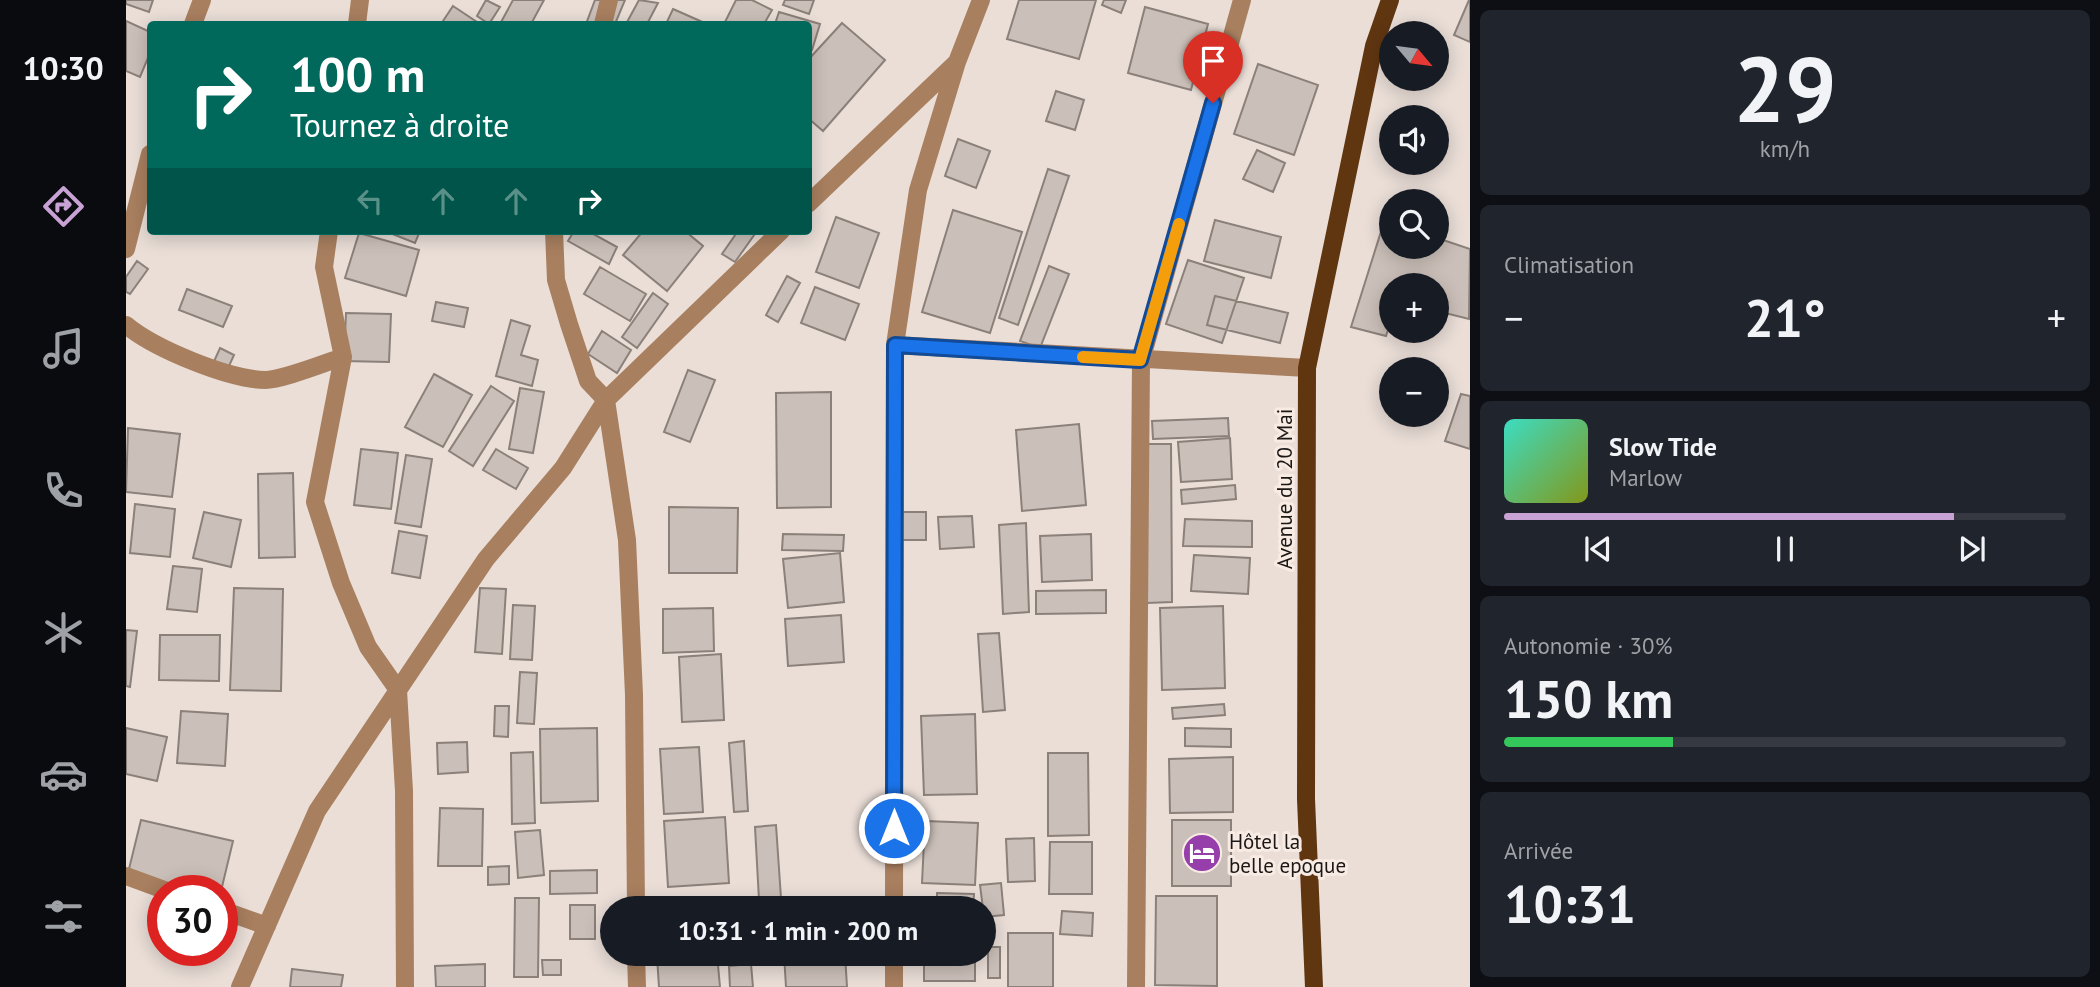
<!DOCTYPE html>
<html lang="fr">
<head>
<meta charset="utf-8">
<style>
	body { margin:0; font-family:"PT Sans",sans-serif; background:#20242c; color:#f1f3f6; height:100vh; display:flex; flex-direction:column; font-size:26px; white-space:nowrap }
	* { box-sizing:border-box; margin:0 }
	p { font-size:23px; color:#9ea1a6 }
	.icon { flex:none; width:38px; height:38px; fill:none; stroke:currentColor; stroke-width:2; stroke-linecap:round; stroke-linejoin:round }
	.map { position:relative; flex:1; overflow:hidden }
	.sheet { display:flex; flex-direction:column; gap:10px; padding:10px; background:#0d0f14; width:630px }
	.sheet>* { flex:none }
	.guide { position:absolute; left:21px; top:21px; width:665px; height:214px; border-radius:7px; box-shadow:0 4px 18px #0003; background:#00695c; color:#fff; overflow:hidden }
	.needle { width:46px; rotate:119deg }
	.buttons { position:absolute; left:1253px; top:21px; display:grid; gap:14px }
	.buttons a { display:grid; place-items:center; width:70px; height:70px; border-radius:50%; background:#171b24; box-shadow:0 4px 18px #0003; font-size:35px }
	.speed { position:absolute; left:21px; top:875px; display:flex; gap:14px; font-size:35px; font-weight:700; text-align:center }
	.speed>* { display:grid; place-content:center; width:91px; height:91px; border-radius:50%; background:#171b24; box-shadow:0 4px 18px #0003; line-height:1 }
	.speed .limit { border:10px solid #d22; background:#fff; color:#111 }
	.pin { position:absolute; display:grid; place-items:center; width:60px; height:60px; color:#fff; margin:-72px -30px; border-radius:50% 50% 50% 0; rotate:-45deg; box-shadow:0 0 7px #0007 }
	.pin .icon { rotate:45deg }
	.me { position:absolute; width:77px; margin:-38px; rotate:0deg; stroke-linejoin:round; filter:drop-shadow(0 0 5px #0008) }
	.turn { display:flex; align-items:center; gap:24px; height:147px; padding:0 28px; font-size:32px }
	.turn .icon { width:91px; height:91px; stroke-width:2.5 }
	.turn b { display:block; font-size:49px; line-height:60px }
	.lanes { display:flex; align-items:center; height:66px; padding:0 28px; background:#0003; justify-content:center; gap:35px; direction:ltr }
	.lanes .off { opacity:.35 }
	.big { font-size:52px; font-weight:600; line-height:1.1 }
	.sheet .card { flex:1; display:flex; flex-direction:column; justify-content:center; gap:10px; min-width:0; padding:0 24px; border-radius:10px; background:#20242c }
	.sheet .dial { align-items:center; gap:0 }
	.dial b { font-size:91px; line-height:1 }
	.song { display:flex; align-items:center; gap:21px }
	.cover { width:84px; height:84px; border-radius:10px; background:linear-gradient(135deg,hsl(170 70% 55%),hsl(70 70% 35%)) }
	.played { height:7px; border-radius:4px; background:linear-gradient(90deg,#c8a2d4 80%,#363941 80%) }
	.keys { display:flex; justify-content:space-around; direction:ltr }
	.heat { display:flex; justify-content:space-between; align-items:center; font-size:38px; direction:ltr }
	.charge { height:10px; border-radius:5px; background:linear-gradient(90deg,#34c759 30%,#363941 0) }
	.trip { position:absolute; left:474px; top:896px; width:396px; height:70px; border-radius:35px; background:#171b24; box-shadow:0 4px 18px #0003; font-weight:600; line-height:70px; text-align:center }
	main { display:flex; flex:1; min-height:0 }
	.tab-bar { display:flex; flex-direction:column; width:126px; justify-content:space-around; align-items:center; background:#090b0e; color:#9ea1a6 }
	.tab-bar .icon { width:49px; height:49px }
	.tab-bar .active { color:#c8a2d4 }
	.tab-bar b { font-size:32px; color:#f1f3f6 }
	.map>svg:first-child { display:block }
	.building { fill:#cbc0b9; stroke:#8b807a; stroke-width:2 }
	.lines { fill:none; stroke-linecap:round; stroke-linejoin:round }
	.minor { stroke:#a87f5f; stroke-width:18 }
	.major { stroke:#603611; stroke-width:18 }
	.route-casing { stroke:#114b97; stroke-width:18 }
	.route { stroke:#1a73e8; stroke-width:12 }
	.slow { stroke:#f59e0b; stroke-width:12 }
	.labels { text-anchor:middle; dominant-baseline:central; stroke-width:6; stroke-linejoin:round; paint-order:stroke }
	.street-label { font-size:21px; fill:#1b1715; stroke:#f7ebe4 }
	.poi-label { font-size:21px; fill:#1b1715; stroke:#f7ebe4; text-anchor:start }
</style>
</head>
<body>
<main>
<nav class="tab-bar">
<b>10:30</b>
<svg class="icon active" aria-label="directions" viewBox="0 0 24 24"><path d="M12 3l9 9-9 9-9-9zM9 14v-3h6M13 9l2 2-2 2"/></svg>
<svg class="icon" aria-label="music" viewBox="0 0 24 24"><path d="M9 18V5l10-2v13"/><circle cx="6" cy="18" r="3"/><circle cx="16" cy="16" r="3"/></svg>
<svg class="icon" aria-label="phone" viewBox="0 0 24 24"><path d="M5 4h4l2 5-3 2q2 4 5 5l2-3 5 2v4C11 20 4 13 5 4z"/></svg>
<svg class="icon" aria-label="climate" viewBox="0 0 24 24"><path d="M12 3v18M4 7l16 10M4 17L20 7"/></svg>
<svg class="icon" aria-label="car" viewBox="0 0 24 24"><path d="M5 17H2v-5l4-1 3-4h7l3 4 3 1v5h-3M9 17h6M6 11h13"/><circle cx="7" cy="17" r="2"/><circle cx="17" cy="17" r="2"/></svg>
<svg class="icon" aria-label="filters" viewBox="0 0 24 24"><path d="M4 7h16M4 17h16"/><circle cx="9" cy="7" r="2"/><circle cx="15" cy="17" r="2"/></svg>
</nav>
<div class="map">
<svg width="1344" height="987" viewBox="0 0 1344 987">
	<rect width="100%" height="100%" fill="#eaded7"/>
	<path class="building" d="M0,0H27L23,12L0,4Z
		M360,0L374,7L363,24L351,16Z
		M387,0H418L405,24H374Z
		M469,0H499L489,24H460Z
		M513,0L532,3L521,24H500Z
		M610,0H626L646,10L638,24H598Z
		M659,0H688L683,14L657,5Z
		M893,0H970L953,59L881,39Z
		M978,0H1000L995,13L976,5Z
		M1343,0H1344V42L1328,35Z
		M327,6L354,24H323L317,21Z
		M1019,7L1082,24L1065,90L1002,73Z
		M547,9L581,24H540Z
		M653,12L694,24L686,50L682,49V24H649Z
		M0,21L24,32V53L14,77L0,71Z
		M716,23L759,60L697,131L682,118V60Z
		M1132,64L1192,85L1168,155L1108,134Z
		M930,91L958,100L949,130L920,121Z
		M832,139L864,151L850,188L819,176Z
		M1131,150L1159,163L1147,192L1117,179Z
		M922,169L943,176L892,325L873,318Z
		M827,210L896,232L864,333L796,312Z
		M710,217L753,233L733,288L690,272Z
		M1089,220L1155,237L1145,278L1078,261Z
		M1258,222L1265,224V247H1311V238L1344,249L1343,319L1311,311V285H1265V320L1260,336L1225,327Z
		M259,231H294L289,243Z
		M448,231H462L491,247L483,264L442,241Z
		M517,231H559L577,246L541,291L497,255Z
		M612,231H631L609,262L596,254Z
		M233,233L293,250L280,296L219,278Z
		M1062,260L1118,278L1096,343L1040,324Z
		M11,261L22,269L4,294L0,292V277Z
		M923,266L943,274L914,348L894,341Z
		M474,267L520,294L504,321L458,294Z
		M661,276L674,283L652,322L640,315Z
		M689,287L733,304L719,340L675,323Z
		M61,289L106,306L97,327L53,310Z
		M527,293L542,304L511,348L496,337Z
		M1089,296L1162,313L1154,343L1081,325Z
		M310,302L342,308L338,327L306,321Z
		M220,313L265,314L263,362L218,361Z
		M385,320L404,326L395,355L412,360L406,386L370,376Z
		M476,331L505,350L491,373L462,354Z
		M94,348L108,355L99,375L85,368Z
		M562,370L589,380L564,442L538,432Z
		M308,374L346,395L317,447L279,427Z
		M365,386L388,401L347,466L323,451Z
		M394,388L418,392L407,453L383,449Z
		M705,392V507L651,508L650,393Z
		M1335,394L1344,396V449L1319,441Z
		M1102,418L1103,436L1027,439L1026,421Z
		M953,424L960,505L896,511L890,430Z
		M2,428L54,434L46,497L0,492Z
		M1104,438L1106,479L1055,482L1052,442Z
		M1020,444H1045L1046,602L1021,603Z
		M235,449L272,453L265,509L228,505Z
		M370,449L402,468L390,489L357,470Z
		M280,455L306,459L295,527L269,523Z
		M167,473L169,557L133,558L132,474Z
		M1109,485L1110,499L1056,504L1055,490Z
		M9,504L49,509L44,557L4,553Z
		M543,507L612,508L611,573H543Z
		M78,512L115,520L105,567L67,558Z
		M776,512H800V540H776Z
		M846,516L848,547L814,549L812,517Z
		M1059,519L1126,521V547L1057,546Z
		M900,523L903,612L877,614L873,525Z
		M273,531L301,536L294,578L266,573Z
		M657,534L718,535L717,551L656,550Z
		M965,534L966,580L916,582L914,536Z
		M714,553L718,602L662,608L657,559Z
		M1068,555L1124,558L1122,594L1065,591Z
		M47,566L76,569L71,612L41,609Z
		M108,588L157,589L155,691L104,690Z
		M354,588L380,589L376,654L349,652Z
		M980,590V613L910,614V591Z
		M387,605L409,606L406,660L384,659Z
		M1097,606L1099,688L1036,690L1034,608Z
		M587,608L588,651L537,653V609Z
		M715,615L718,662L662,666L659,619Z
		M0,630L11,631L4,687L0,686Z
		M873,633L879,710L857,712L852,634Z
		M34,635H94L93,681L33,680Z
		M595,654L598,720L556,722L553,657Z
		M394,672L411,673L408,724L391,723Z
		M1098,704L1099,715L1047,719L1046,708Z
		M369,706H383L382,737L368,736Z
		M55,711L102,714L99,766L51,763Z
		M849,714L851,794L798,795L795,716Z
		M0,728L41,737L31,781L0,774Z
		M471,728L472,801L415,803L414,729Z
		M1059,728L1105,729V747L1059,746Z
		M618,741L622,811L608,812L603,743Z
		M341,742L342,772L312,774L311,743Z
		M573,747L577,812L538,814L534,749Z
		M407,752L409,823L386,824L385,753Z
		M922,753H962L963,835L922,836Z
		M1107,757V812L1044,813L1043,759Z
		M314,808L357,809L356,866H312Z
		M599,817L603,883L542,887L538,821Z
		M15,820L107,841L95,891H61L1,877Z
		M1046,820H1105V886H1046Z
		M799,821L852,823L849,885L796,883Z
		M650,825L655,898L633,900L629,827Z
		M414,830L418,875L392,878L389,832Z
		M908,838L909,881L882,882L880,839Z
		M924,842H966V894H923Z
		M383,866V884L362,885V867Z
		M471,870V893L424,894V871Z
		M875,883L878,915L858,917L854,885Z
		M811,893L848,894L847,908H811Z
		M1030,896H1091V986L1029,985Z
		M389,898H413L412,977H388Z
		M587,898V908H535L534,901Z
		M444,905H469V939H444Z
		M936,911L967,913L966,936L934,934Z
		M882,933H927V987H882Z
		M862,947H874V978H862Z
		M591,954L594,987H533L531,957Z
		M658,954H719L721,987H660Z
		M798,954H849V981H798Z
		M416,960H435V975H417Z
		M359,964V987H310L309,966Z
		M625,964L627,987H604L603,966Z
		M166,969L217,975L215,987H164Z"/>
	<g class="lines">
		<path class="minor" d="M67,24L76,0
			M231,24L234,0
			M477,24L483,0
			M682,204L831,62L855,0
			M203,231L198,267L217,357L189,502L215,583L242,647L272,690L278,791L279,987
			M428,231L430,280L443,324L462,381L480,400L501,540L508,695L510,908
			M0,249L24,154
			M0,325C29,349 102,379 139,380C156,380 198,363 217,357
			M769,345L1181,368
			M0,876L41,891
			M768,908L769,345L792,190L831,62
			M96,910L141,926
			M510,954L511,987
			M114,987L191,811L360,559L437,468L480,400L655,231
			M768,987V954
			M1010,987L1015,361L1116,0"/>
		<path class="major" d="M1188,987L1180,799L1181,368L1248,46L1264,0"/>
	</g>
	<g class="lines">
		<g class="route-casing">
			<path id="route" d="M768,828L769,345L1014,360L1087,103"/>
		</g>
		<use href="#route" class="route"/>
		<path class="slow" d="M957,357L1014,360L1053,224"/>
	</g>
	<defs>
		<g id="hotel-disc" transform="scale(2.0125)"><circle r="9.5" fill="#963eaa" stroke="#f7ebe4"/><path d="M-6-4.5h1.5V1H6V5H4.5V3h-9V5H-6ZM-4 0a1.8 1.8 0 1 1 3.6 0ZM.5 0V-2.5h3Q6-2.5 6 0Z" fill="#fff"/></g>
	</defs>
	<g fill-rule="evenodd">
		<use href="#hotel-disc" x="1076" y="853"/>
	</g>
	<g class="labels">
		<g class="street-label">
			<text transform="translate(1158 489) rotate(-90)">Avenue du 20 Mai</text>
		</g>
		<g class="poi-label">
			<text x="1103" y="841">Hôtel la<tspan x="1103" dy="24">belle epoque</tspan></text>
		</g>
	</g>
</svg>
<div class="buttons">
<a><svg class="needle" viewBox="-14 -14 28 28"><path d="M0-13l5 13h-10z" fill="#e53935"/><path d="M0 13l5-13h-10z" fill="#9ea1a6"/></svg></a>
<a><svg class="icon" aria-label="sound" viewBox="0 0 24 24"><path d="M4 9h4l5-4v14l-5-4H4zM17 9q2 3 0 6"/></svg></a>
<a><svg class="icon" aria-label="search" viewBox="0 0 24 24"><circle cx="10" cy="10" r="6"/><path d="M15 15l6 6"/></svg></a>
<a>+</a>
<a>−</a>
</div>
<div class="speed"><div class="limit">30</div></div>
<div class="pin" style="left:1087px;top:103px;background:#d93025"><svg class="icon" aria-label="arrive" viewBox="0 0 24 24"><path d="M6 21V4h12l-3 4 3 4H6"/></svg></div>
<svg class="me" style="left:768px;top:828px" viewBox="-20 -20 40 40"><circle r="17" fill="#1a73e8" stroke="#fff" stroke-width="3"/><path d="M0-11L8 9 0 5-8 9z" fill="#fff"/></svg>
<div class="trip">10:31 · 1 min · 200 m</div>
<div class="guide">
<div class="turn"><svg class="icon" aria-label="right" viewBox="0 0 24 24"><path d="M7 20v-9h11M14 6l5 5-5 5"/></svg><div><b>100 m</b>Tournez à droite</div></div>
<div class="lanes"><svg class="icon off" aria-label="left" viewBox="0 0 24 24"><path d="M17 20v-9H6M10 6l-5 5 5 5"/></svg><svg class="icon off" aria-label="ahead" viewBox="0 0 24 24"><path d="M12 20V5M6 11l6-6 6 6"/></svg><svg class="icon off" aria-label="ahead" viewBox="0 0 24 24"><path d="M12 20V5M6 11l6-6 6 6"/></svg><svg class="icon" aria-label="right" viewBox="0 0 24 24"><path d="M7 20v-9h11M14 6l5 5-5 5"/></svg></div>
</div>
</div>
<section class="sheet">
<div class="card dial"><b>29</b><p>km/h</p></div>
<div class="card"><p>Climatisation</p>
<div class="heat"><a>−</a><b class="big">21°</b><a>+</a></div>
</div>
<div class="card">
<div class="song"><i class="cover"></i><div><b>Slow Tide</b><p>Marlow</p></div></div>
<div class="played"></div>
<div class="keys"><svg class="icon" aria-label="previous" viewBox="0 0 24 24"><path d="M18 5L8 12l10 7zM5 5v14"/></svg><svg class="icon" aria-label="pause" viewBox="0 0 24 24"><path d="M8 5v14M16 5v14"/></svg><svg class="icon" aria-label="next" viewBox="0 0 24 24"><path d="M6 5l10 7-10 7zM19 5v14"/></svg></div>
</div>
<div class="card"><p>Autonomie · 30%</p><b class="big">150 km</b><div class="charge"></div></div>
<div class="card"><p>Arrivée</p><b class="big">10:31</b></div>
</section>
</main>
</body>
</html>
